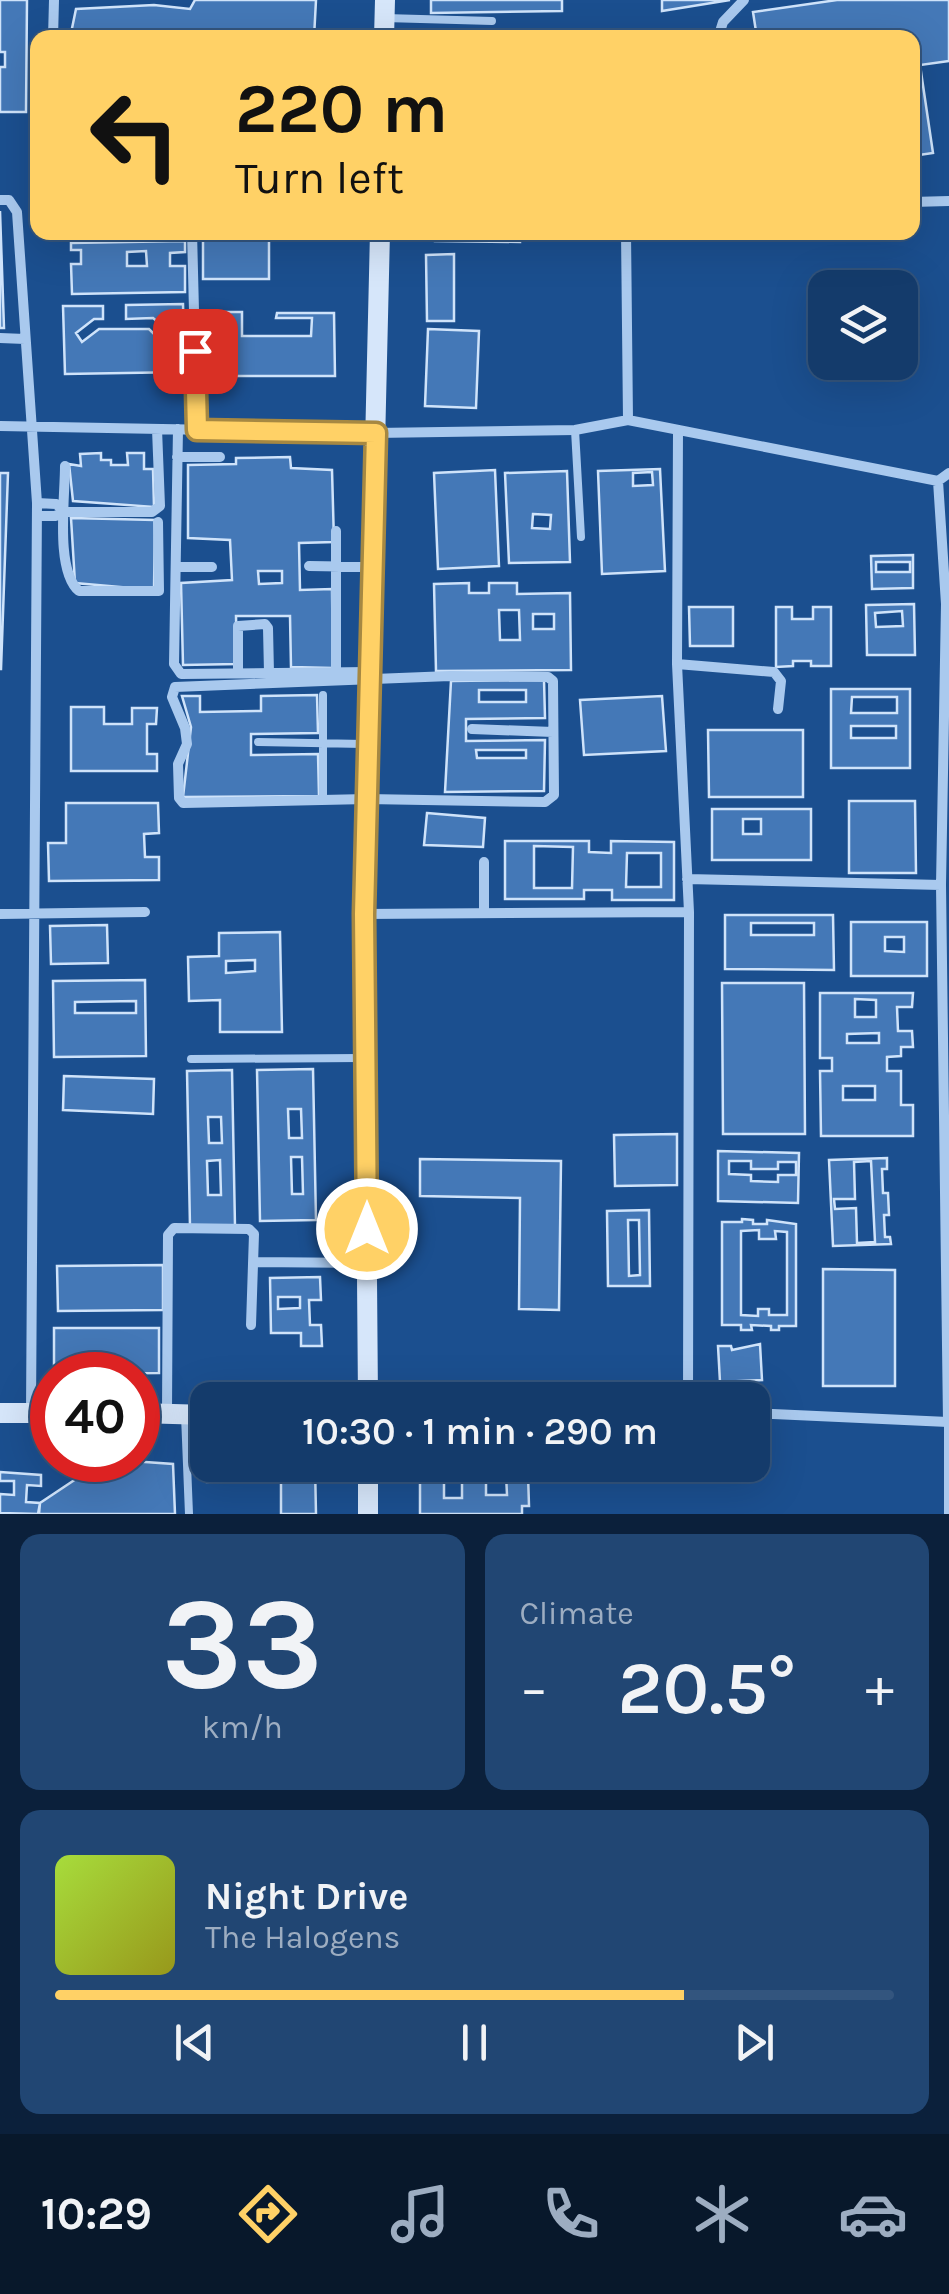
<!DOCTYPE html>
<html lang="en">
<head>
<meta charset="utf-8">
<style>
	body { margin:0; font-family:Karla,sans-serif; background:#214673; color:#f1f3f6; height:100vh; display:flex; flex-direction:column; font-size:38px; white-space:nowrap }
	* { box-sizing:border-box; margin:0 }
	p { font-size:32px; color:#9dadc1 }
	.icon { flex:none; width:55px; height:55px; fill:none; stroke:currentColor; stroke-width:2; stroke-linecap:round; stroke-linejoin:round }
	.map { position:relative; height:1514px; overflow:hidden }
	.panel { display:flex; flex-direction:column; gap:20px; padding:20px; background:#0b203b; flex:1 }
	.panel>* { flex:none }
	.banner { position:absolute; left:30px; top:30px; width:890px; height:210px; border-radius:20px; box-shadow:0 10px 40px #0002,0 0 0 2px #33557e; background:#ffd166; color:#111; overflow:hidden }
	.tools { position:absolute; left:808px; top:270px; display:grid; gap:20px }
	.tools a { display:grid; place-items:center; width:110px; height:110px; border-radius:20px; background:#143b6b; box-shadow:0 10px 40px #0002,0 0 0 2px #33557e; font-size:50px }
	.speed { position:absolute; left:30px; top:1352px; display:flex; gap:20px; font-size:50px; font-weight:700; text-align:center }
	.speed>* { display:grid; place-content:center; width:130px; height:130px; border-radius:50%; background:#143b6b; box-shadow:0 10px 40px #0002,0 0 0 2px #33557e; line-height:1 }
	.speed .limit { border:15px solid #d22; background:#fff; color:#111 }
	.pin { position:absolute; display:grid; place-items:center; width:85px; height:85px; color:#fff; margin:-42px; border-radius:20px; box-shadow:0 5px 15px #0006 }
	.me { position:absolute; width:110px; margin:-55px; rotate:0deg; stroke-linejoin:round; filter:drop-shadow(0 0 8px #0008) }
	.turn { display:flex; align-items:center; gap:35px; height:210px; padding:0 40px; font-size:45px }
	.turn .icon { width:130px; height:130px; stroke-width:2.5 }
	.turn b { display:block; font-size:70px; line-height:85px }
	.big { font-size:75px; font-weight:600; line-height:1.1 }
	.panel .card { flex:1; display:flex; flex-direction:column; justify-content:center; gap:15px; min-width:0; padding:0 35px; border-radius:20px; background:#214673 }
	.panel .dial { align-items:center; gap:0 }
	.dial b { font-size:130px; line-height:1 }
	.song { display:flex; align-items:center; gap:30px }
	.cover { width:120px; height:120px; border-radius:15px; background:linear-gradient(135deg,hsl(80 70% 55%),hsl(60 70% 35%)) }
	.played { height:10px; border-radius:5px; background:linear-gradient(90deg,#ffd166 75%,#33557e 75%) }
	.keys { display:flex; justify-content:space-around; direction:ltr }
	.heat { display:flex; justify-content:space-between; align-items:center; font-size:55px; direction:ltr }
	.panel .tiles { flex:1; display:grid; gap:20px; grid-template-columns:1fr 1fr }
	.card:last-child { grid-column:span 2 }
	.trip { position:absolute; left:190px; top:1382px; width:580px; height:100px; border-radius:20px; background:#143b6b; box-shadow:0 10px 40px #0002,0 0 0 2px #33557e; font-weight:600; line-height:100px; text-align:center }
	.menu { display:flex; height:160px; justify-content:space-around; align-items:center; background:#08182b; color:#9dadc1 }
	.menu .icon { width:70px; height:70px }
	.menu .active { color:#ffd166 }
	.menu b { font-size:45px; color:#f1f3f6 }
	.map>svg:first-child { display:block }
	.building { fill:#4478b7; stroke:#cfe3fa; stroke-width:2.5; fill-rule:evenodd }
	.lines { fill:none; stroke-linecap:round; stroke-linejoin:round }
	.lane { stroke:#a9c9ee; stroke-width:8 }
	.street { stroke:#a9c9ee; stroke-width:10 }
	.secondary { stroke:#d6e6fa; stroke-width:20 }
	.route-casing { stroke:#a68842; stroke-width:25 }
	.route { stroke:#ffd166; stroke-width:18 }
</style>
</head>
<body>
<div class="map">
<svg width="949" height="1514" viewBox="0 0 949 1514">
	<rect width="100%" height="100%" fill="#1b4f8f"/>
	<path class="building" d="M0,0H27L26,112H0V67H5V52H0Z
		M195,0H316L314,38H70L76,9L154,5L190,9Z
		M431,0H562V11L431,13Z
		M662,0H730L662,11Z
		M837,0H949V61L920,65L933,153L912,156V38H757L753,12Z
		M0,211L4,328H0Z
		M203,232H269V279H203Z
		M435,232H520V242L435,241Z
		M185,241V252L170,253V266H185V292L72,294L71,264H81V250H71V243ZM146,251L147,266H127V252Z
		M454,254V321H427L426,255Z
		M183,304L185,372L65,374L63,306H103V319H94L76,333L82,342L99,329H149L158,338L164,327L153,318L126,319V305Z
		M206,312H242V336H311L312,318H276L277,313H334L335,376H206Z
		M428,329L479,331L476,408L425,406Z
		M101,453V460H111V465H128L127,453H144V469H153L154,507L73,501L69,464L81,466L80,454Z
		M290,457L291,468L332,470L334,542L299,543L300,590L332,589L333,668L291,667L290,616H236L237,664L183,665L181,583L232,580L230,540L188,538V465L236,464V458ZM258,571H282V583L259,584Z
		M660,469L665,571L602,574L598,471ZM652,472L653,485L633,486V473Z
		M495,470L499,566L438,569L434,473Z
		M567,471L570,562L509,563L505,473ZM533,514L551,515L550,529L532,528Z
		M0,473H8L1,669H0Z
		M71,518L155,520L154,590L75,583Z
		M913,555V588L872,589L871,556ZM876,562H910V572H876Z
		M469,583V593H489V583H517V594L570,593L571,670L436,671L434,584ZM499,610H519L520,640H500ZM533,614H554V629H533Z
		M914,604L915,655H867L866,605ZM902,611L903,626L876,627L875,613Z
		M689,607H733V646H690Z
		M776,607H792V619H813V607H831V666H811V661H793V666L776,667Z
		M544,680L545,718L466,719V741L545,740L544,791L445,792L451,681ZM479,690H526V702H479ZM476,750H526V758H477Z
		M831,689H910V768H831ZM852,697H897V713H851ZM851,726H896V738H851Z
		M317,695L318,733L251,734V755L318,754L319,796L183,797L191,727L182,696H200V712L261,711V696Z
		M662,696L666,751L584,755L580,700Z
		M71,707H104V724H132V708H157L156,724H147V754H157V771H71Z
		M708,730H803V797H709Z
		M849,801H915L916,873H849Z
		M66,803H158L159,833L144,834L145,857H159V880L49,881L48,843H66Z
		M712,809H811V860H712ZM743,819H761V834H743Z
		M427,813L485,818L483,847L424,845Z
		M505,841H589V852L611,853V841L674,842V900H612V890H584V899H505ZM534,846L573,847L572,888H534ZM627,853H661V887H626Z
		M725,915H833L834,970L725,969ZM751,923H814V935H751Z
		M851,922H927V976H851ZM885,937H904V952L885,951Z
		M107,925L108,963L51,964L50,926Z
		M280,932L282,1032H220V1000L189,1001L188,957L219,956V933ZM255,960V971L226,973V961Z
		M145,980L146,1056L54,1057L53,981ZM136,1001V1013H75V1002Z
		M722,983H804L805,1134H723Z
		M820,993H913L912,1007H897L898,1031H912L913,1047H901V1056L887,1057V1071H901V1105H913V1136H821L820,1071H832V1058H820ZM855,999L876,1000V1017H855ZM879,1033V1043H847V1034ZM843,1086H875V1100H843Z
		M313,1069L316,1220L260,1221L257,1070ZM288,1109H301L302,1138H289ZM291,1157H302L303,1194H292Z
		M232,1070L235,1226L190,1227L187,1071ZM208,1117H221L222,1143H209ZM220,1160L221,1195H208L207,1161Z
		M64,1076L154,1079L153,1114L63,1110Z
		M677,1134V1185L615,1186L614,1135Z
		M718,1151L799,1153L798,1203L718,1201ZM729,1161H751V1169H778V1162H796V1175H778V1182L751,1181V1175L729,1174Z
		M887,1158V1169H882L883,1193H888L889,1215H884L885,1237H890L891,1244L833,1246L829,1160ZM871,1161L875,1242L857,1243L856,1208L835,1209L834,1199H855L854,1162Z
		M420,1159L561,1161L559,1310L519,1309L520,1198L420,1196Z
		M649,1210L650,1286H608L607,1211ZM628,1220H639L640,1275L629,1276Z
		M742,1219L753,1220V1224H767V1220L796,1224V1326H779V1330H771V1326L751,1325L752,1330H741V1325H722V1222H742ZM759,1230V1239H776L775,1231L787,1232V1315H769V1309H758V1316L741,1315V1231Z
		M163,1265V1310L58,1311L57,1266Z
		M823,1269L895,1270V1386H823Z
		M320,1277L321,1300H309L310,1325H321L322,1346H301V1333H271L270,1278ZM278,1297H300V1308L278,1309Z
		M54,1328H159V1373L54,1374Z
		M760,1344L762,1380L720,1382L718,1346H731L732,1350Z
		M206,1452L208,1465H315L316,1514H281V1472H254V1482H207Z
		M131,1461L173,1464L175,1514H38L40,1503L91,1469L127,1470Z
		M0,1472L41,1475V1486L27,1485L26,1502L40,1503L39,1514L0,1513V1494L14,1495V1481H0Z
		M420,1474H444V1498H462V1474H486V1495H507L506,1474H528L529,1506H522V1514H420Z"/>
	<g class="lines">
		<path class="lane" d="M385,18L492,21
			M575,430L581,537
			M258,742L364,744
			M323,800V695
			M191,1059L361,1058
			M185,1415L189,1514
			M948,1514V1422"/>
		<path class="street" d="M53,38L54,0
			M718,38L723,22L744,0
			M0,200H9L17,212L37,503L31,1412
			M912,202L949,201
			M192,232L197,430
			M626,232L628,420
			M0,338L25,339
			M0,426L375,433L575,430L628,420L938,481L949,473
			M178,429L174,664L181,674L369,672
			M678,430L677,664L689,912L688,1400
			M177,457H220
			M65,466C65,498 55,571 79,591H159L158,522
			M37,503L56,504L65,512H152L160,506L157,429
			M37,516H55L65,512
			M336,531V672
			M309,566L372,567
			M176,567H212
			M677,664L774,672L781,681L778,709
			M238,673V626L265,624L268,628L269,673
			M450,676L548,677L553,681L554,795L545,802L367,799L183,803L179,798L178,764L187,744L185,728L172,697L175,687Z
			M472,729L553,732
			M687,879L941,885
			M484,913V862
			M0,914L145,912
			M364,914L689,912
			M253,1262L366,1263
			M752,1413L948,1422L941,885L946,604L938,481
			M167,1414L168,1235L174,1228L249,1229L254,1234L251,1325"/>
		<path class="secondary" d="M384,38L385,0
			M368,1400L364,914L380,232
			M0,1413H52
			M138,1413L208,1415
			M368,1514V1465"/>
	</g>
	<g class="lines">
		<g class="route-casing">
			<path id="route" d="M195,351L197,430L376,433L364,914L367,1229"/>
		</g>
		<use href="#route" class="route"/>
	</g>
</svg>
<div class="tools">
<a><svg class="icon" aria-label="layers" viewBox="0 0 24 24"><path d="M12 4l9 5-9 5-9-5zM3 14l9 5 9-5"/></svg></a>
</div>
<div class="speed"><div class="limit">40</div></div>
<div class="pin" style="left:195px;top:351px;background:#d93025"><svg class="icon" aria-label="arrive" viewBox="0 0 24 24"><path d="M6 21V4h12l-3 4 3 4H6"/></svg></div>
<svg class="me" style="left:367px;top:1229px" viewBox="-20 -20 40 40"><circle r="17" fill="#ffd166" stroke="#fff" stroke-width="3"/><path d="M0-11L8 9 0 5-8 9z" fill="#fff"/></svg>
<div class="trip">10:30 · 1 min · 290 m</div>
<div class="banner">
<div class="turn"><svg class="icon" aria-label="left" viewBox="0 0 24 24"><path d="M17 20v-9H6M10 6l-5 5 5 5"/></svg><div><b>220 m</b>Turn left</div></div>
</div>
</div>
<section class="panel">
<div class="tiles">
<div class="card dial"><b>33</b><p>km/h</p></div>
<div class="card"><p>Climate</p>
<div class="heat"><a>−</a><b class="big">20.5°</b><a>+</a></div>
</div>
<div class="card">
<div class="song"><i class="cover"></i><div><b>Night Drive</b><p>The Halogens</p></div></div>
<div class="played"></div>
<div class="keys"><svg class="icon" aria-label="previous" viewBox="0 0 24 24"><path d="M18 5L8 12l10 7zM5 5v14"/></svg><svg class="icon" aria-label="pause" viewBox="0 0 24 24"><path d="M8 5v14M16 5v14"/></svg><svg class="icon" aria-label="next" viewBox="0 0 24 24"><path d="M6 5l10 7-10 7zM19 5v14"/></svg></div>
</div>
</div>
</section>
<nav class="menu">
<b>10:29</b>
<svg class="icon active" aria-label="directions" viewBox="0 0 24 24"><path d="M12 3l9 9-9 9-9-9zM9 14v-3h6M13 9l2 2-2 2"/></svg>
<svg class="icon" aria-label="music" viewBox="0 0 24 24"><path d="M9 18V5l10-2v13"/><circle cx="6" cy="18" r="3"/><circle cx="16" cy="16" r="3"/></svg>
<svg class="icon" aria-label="phone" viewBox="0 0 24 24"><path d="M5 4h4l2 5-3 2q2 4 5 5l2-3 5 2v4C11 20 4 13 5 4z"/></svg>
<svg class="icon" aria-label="climate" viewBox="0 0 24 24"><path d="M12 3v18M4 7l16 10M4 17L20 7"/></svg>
<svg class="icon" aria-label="car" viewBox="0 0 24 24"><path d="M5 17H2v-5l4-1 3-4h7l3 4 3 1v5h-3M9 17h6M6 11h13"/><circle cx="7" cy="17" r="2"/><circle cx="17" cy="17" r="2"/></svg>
</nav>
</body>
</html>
